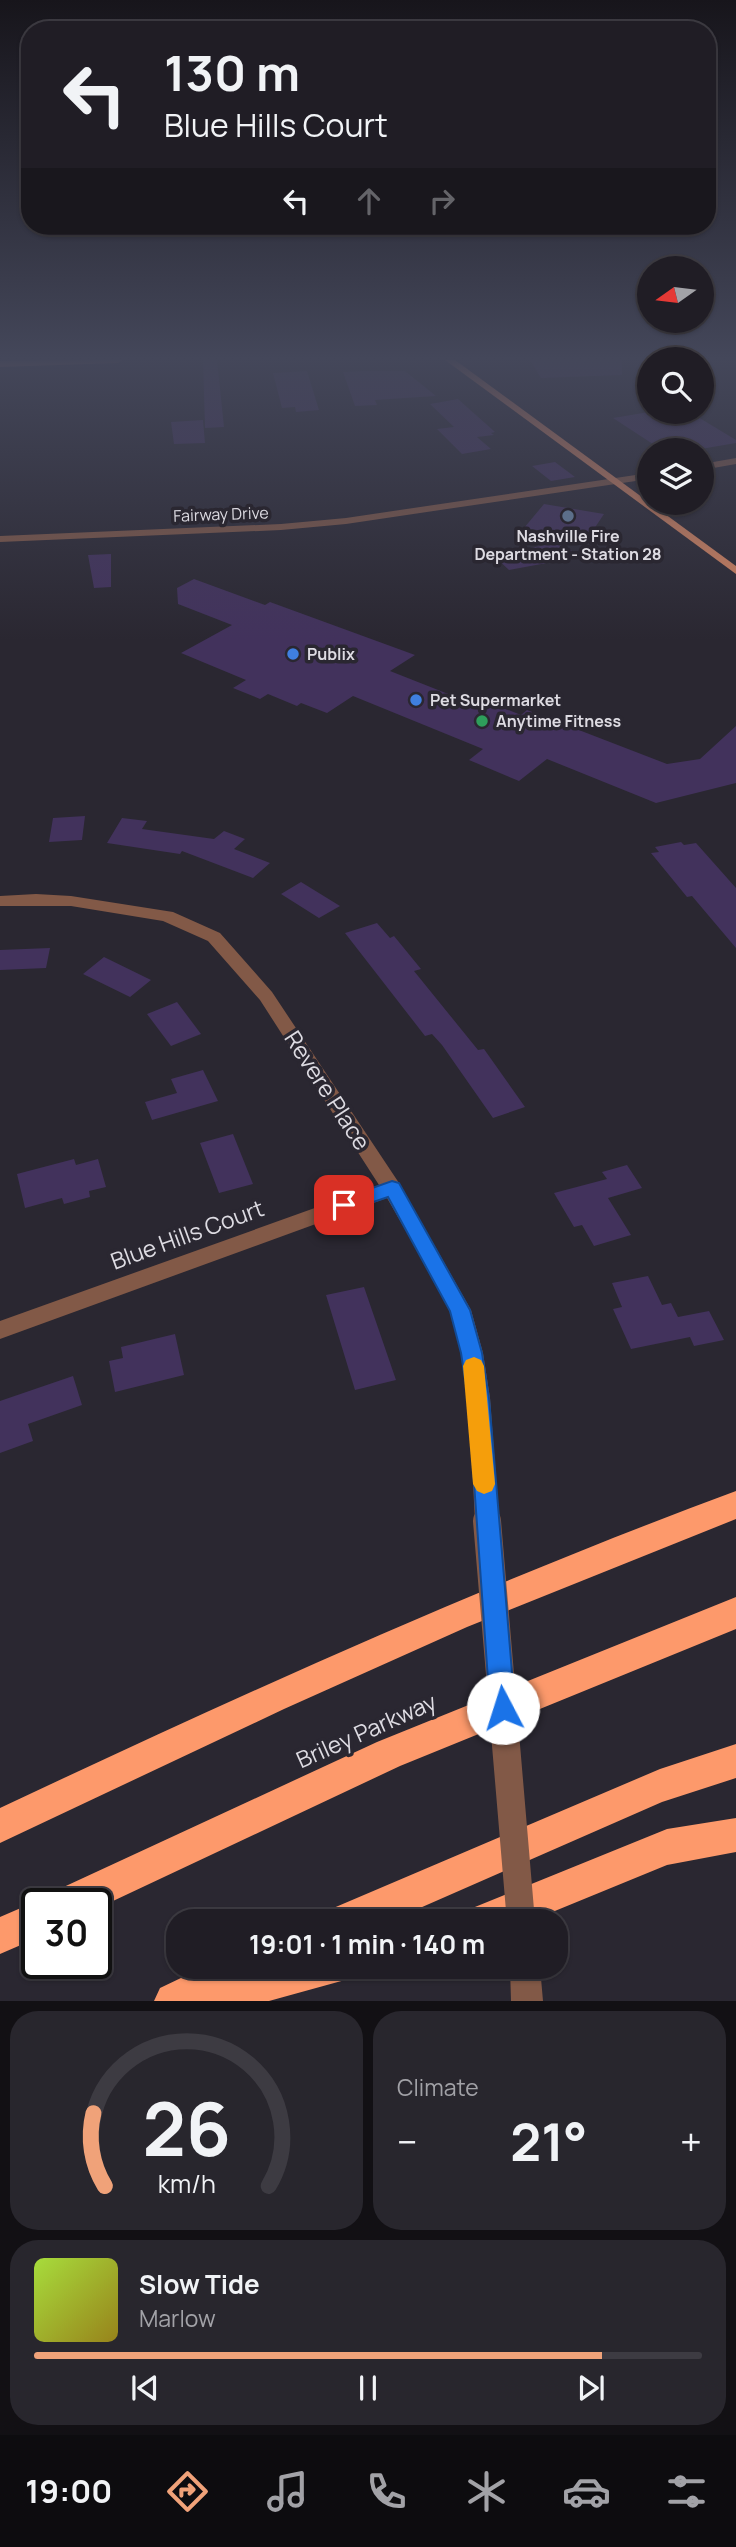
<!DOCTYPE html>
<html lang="en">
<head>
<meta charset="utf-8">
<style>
	body { margin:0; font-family:Manrope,sans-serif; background:#28262d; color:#f1f3f6; height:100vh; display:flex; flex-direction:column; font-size:26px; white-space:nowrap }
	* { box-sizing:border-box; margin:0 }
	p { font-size:23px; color:#a2a2a7 }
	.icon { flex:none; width:38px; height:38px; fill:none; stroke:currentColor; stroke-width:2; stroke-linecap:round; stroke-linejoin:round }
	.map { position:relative; height:2001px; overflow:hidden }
	.sheet { display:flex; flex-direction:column; gap:10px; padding:10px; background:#121014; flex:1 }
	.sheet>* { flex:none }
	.hud { position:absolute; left:21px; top:21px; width:695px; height:214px; border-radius:28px; box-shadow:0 2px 5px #0004,0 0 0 2px #3d3b42; background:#201d25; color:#f1f3f6; overflow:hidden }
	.needle { width:46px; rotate:256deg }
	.buttons { position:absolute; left:637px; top:256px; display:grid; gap:14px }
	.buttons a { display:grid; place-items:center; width:77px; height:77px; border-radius:50%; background:#201d25; box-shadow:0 2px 5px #0004,0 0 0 2px #3d3b42; font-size:35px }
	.speed { position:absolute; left:21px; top:1888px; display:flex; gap:14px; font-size:35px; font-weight:700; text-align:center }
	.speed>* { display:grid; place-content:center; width:91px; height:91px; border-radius:50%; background:#201d25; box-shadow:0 2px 5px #0004,0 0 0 2px #3d3b42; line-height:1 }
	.speed .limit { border:4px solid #111; border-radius:10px; background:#fff; color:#111 }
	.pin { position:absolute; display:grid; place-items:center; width:60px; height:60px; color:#fff; margin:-30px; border-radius:14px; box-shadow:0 4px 10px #0006 }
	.me { position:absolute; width:77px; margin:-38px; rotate:355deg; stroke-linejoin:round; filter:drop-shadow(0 0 5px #0008) }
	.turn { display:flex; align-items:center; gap:24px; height:147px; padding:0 28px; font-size:32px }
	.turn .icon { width:91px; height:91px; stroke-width:2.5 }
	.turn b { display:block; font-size:49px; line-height:60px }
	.lanes { display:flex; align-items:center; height:66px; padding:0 28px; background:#0003; justify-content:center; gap:35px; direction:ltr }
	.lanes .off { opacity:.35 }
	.big { font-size:52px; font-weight:700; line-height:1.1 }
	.sheet .tile { flex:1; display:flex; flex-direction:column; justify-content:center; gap:10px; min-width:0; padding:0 24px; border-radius:28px; background:#28262d }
	.sheet .dial { align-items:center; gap:0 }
	.dial svg { height:182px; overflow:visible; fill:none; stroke:#3d3b42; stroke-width:7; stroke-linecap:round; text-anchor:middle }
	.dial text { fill:#f1f3f6; stroke:none }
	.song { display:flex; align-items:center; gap:21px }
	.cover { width:84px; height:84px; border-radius:10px; background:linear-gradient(135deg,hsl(80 70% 55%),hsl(50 70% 35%)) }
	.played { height:7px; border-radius:4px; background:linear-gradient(90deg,#f0a279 85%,#3d3b42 85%) }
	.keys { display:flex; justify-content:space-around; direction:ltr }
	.heat { display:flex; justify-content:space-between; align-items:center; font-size:38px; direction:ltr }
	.sheet .tiles { flex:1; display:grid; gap:10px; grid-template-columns:1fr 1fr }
	.tile:last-child { grid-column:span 2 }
	.trip { position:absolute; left:166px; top:1909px; width:402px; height:70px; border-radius:28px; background:#201d25; box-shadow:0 2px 5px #0004,0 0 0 2px #3d3b42; font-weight:700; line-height:70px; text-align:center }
	.tab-bar { display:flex; height:112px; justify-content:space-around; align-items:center; background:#0d0c0f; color:#a2a2a7 }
	.tab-bar .icon { width:49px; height:49px }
	.tab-bar .selected { color:#f0a279 }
	.tab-bar b { font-size:32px; color:#f1f3f6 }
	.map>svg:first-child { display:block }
	.building { fill:#42325c }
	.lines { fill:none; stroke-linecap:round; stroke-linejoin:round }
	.minor { fill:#825947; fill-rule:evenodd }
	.secondary { fill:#b37356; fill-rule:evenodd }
	.primary { fill:#da8761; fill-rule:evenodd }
	.motorway { fill:#fd996b; fill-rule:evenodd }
	.minor-bridge { stroke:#825947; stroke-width:28 }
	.route { fill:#1a73e8; stroke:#114b97; stroke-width:2 }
	.slow { fill:#f59e0b }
	.service-dot { fill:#5c6f8a; stroke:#2a2731; stroke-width:2.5 }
	.shop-dot { fill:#3f7fe0; stroke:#2a2731; stroke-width:2.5 }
	.leisure-dot { fill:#2e9e5b; stroke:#2a2731; stroke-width:2.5 }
	.labels { text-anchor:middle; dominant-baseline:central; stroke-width:7; stroke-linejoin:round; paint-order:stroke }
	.far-street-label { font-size:16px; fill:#dddbe2; stroke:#2a2731 }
	.far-poi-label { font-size:16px; font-weight:bold; fill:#dddbe2; stroke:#2a2731; text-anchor:start }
	.near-street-label { font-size:23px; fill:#dddbe2; stroke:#2a2731 }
</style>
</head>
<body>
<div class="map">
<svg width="736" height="2001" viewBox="0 0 736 2001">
	<rect width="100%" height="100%" fill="#2a2731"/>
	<path class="building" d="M203,360H217L224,427L205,428Z
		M530,360H622V375L541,378Z
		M307,371L319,410L296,412L295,407L282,408L273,373Z
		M364,371H405L436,396L375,400L377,405L355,406L343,372Z
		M458,399L495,432L491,433L494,435L477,437L491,449L462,454L437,429L454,427L430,404Z
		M655,411H688L736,440V443L695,450H662L613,418Z
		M203,420L205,443L174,444L171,422Z
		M555,462L575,477L551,481L532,466Z
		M544,504L604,514L588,538L524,528Z
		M561,542L579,557L509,570L493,555Z
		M111,554V587L94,588L88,555Z
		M194,579L265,605L270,602L415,655L390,671L466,701L473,696L521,715L527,710L667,764L700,759L736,726V783L656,803L547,759L519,781L469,760L483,749L353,696L327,713L301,703L297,706L268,694L260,699L233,688L246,680L181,653L232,625L178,604L177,588Z
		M85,816L82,840L49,842L53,818Z
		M122,818L147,821L142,829L214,839L224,831L245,839L234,849L270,863L253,878L182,851L180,854L107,843Z
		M681,842L684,845L696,843L736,888V948L692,896L687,897L651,853L659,852L655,847Z
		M301,882L340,906L319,918L281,894Z
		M377,923L390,938L394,936L421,969L414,971L478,1050L484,1049L525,1107L493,1118L442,1045L432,1034L425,1036L345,933Z
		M50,948L46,968L0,970V950Z
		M104,957L151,980L130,997L83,974Z
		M177,1002L201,1034L171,1046L147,1014Z
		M203,1070L218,1101L152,1120L145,1102L177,1093L171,1079Z
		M233,1134L253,1184L219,1193L200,1143Z
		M74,1159L76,1165L98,1159L106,1187L89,1191L90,1197L64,1204L62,1198L25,1208L17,1174Z
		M627,1165L642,1188L608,1198L631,1235L594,1246L582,1225L574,1227L554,1193L607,1179L602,1172Z
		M648,1276L662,1305L671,1303L678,1317L709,1311L724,1340L694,1346L690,1337L631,1349L613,1309L622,1307L612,1283Z
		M364,1287L396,1380L355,1390L326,1295Z
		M175,1334L184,1375L115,1392L109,1361L123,1358L121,1347Z
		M73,1376L82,1405L28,1424L33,1441L0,1453V1401Z"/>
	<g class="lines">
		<path class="minor" d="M736,458V464L702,470V464Z
			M649,473V479L346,524L281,530L0,542V536L281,524L346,518Z
			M36,894L71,896L173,912L220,933L272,992L399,1183L471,1310L483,1353L490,1398L499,1521L496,1529L487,1533L478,1529L475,1521C471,1459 473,1366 449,1310C432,1271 408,1235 387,1198L0,1339V1321L379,1185L260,1000L208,941L163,921L71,906H0V896Z
			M510,1967H540L543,2001H511Z"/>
		<path class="secondary" d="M122,360L118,363L0,367V361Z"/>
		<path class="primary" d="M445,360H455L736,566V574Z"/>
		<path class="motorway" d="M736,1491V1519L467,1627L284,1709L0,1843V1808C242,1694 485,1584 736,1491Z
			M736,1597V1629L400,1766L96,1909V1904H50L55,1891L377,1742Z
			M736,1744V1778L662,1802L388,1922H326L331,1909L660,1769Z
			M736,1818V1852L667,1865L528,1922H465L470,1909L667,1829Z
			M37,1901L45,1904H37V1938L0,1954V1917Z
			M204,1967H351L345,1980L269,2001H154L160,1988Z"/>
		<path class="minor-bridge" d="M487,1521L521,1922"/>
	</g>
	<linearGradient id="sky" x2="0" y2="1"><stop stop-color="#17151b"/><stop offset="0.56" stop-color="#44475a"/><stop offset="1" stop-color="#44475a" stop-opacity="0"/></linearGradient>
	<rect width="736" height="640" fill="url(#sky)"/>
	<path class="route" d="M392,1181L399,1183L470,1310L482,1353L489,1398L515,1708L512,1717L503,1720L494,1717L490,1708L468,1398L461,1353L450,1311L388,1197L344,1212L338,1210L335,1205L338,1200Z"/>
	<path class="slow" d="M474,1357L481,1360L484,1366L495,1484L492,1491L484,1494L477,1491L473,1484L463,1366L466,1360Z"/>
	<circle class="service-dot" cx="568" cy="516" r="7"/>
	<g class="shop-dot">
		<circle cx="293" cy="654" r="7"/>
		<circle cx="416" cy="700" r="7"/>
	</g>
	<circle class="leisure-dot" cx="482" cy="721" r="7"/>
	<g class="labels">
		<g class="far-street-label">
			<text transform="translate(221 514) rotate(-2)">Fairway Drive</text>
		</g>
		<g class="far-poi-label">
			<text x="568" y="536" text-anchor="middle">Nashville Fire<tspan x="568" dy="18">Department - Station 28</tspan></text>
			<text x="307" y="654">Publix</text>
			<text x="430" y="700">Pet Supermarket</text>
			<text x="496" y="721">Anytime Fitness</text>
		</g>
		<g class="near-street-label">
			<text transform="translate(328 1090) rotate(57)">Revere Place</text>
			<text transform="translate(187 1234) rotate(-20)">Blue Hills Court</text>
			<text transform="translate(366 1730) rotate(-24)">Briley Parkway</text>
		</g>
	</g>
</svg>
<div class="buttons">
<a><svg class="needle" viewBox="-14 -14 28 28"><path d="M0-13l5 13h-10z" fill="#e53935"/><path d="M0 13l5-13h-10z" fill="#a2a2a7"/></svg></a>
<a><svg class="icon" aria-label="search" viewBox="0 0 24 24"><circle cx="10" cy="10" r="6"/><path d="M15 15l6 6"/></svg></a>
<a><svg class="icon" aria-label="layers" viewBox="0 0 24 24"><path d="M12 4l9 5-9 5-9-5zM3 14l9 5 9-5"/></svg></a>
</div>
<div class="speed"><div class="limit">30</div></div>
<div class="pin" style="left:344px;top:1205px;background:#d93025"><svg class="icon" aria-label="arrive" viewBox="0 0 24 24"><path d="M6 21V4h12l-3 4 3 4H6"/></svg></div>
<svg class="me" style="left:503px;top:1708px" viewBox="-20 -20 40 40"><circle r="19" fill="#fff"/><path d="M0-13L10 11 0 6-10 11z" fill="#1a73e8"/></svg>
<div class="trip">19:01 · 1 min · 140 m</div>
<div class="hud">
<div class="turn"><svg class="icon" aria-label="left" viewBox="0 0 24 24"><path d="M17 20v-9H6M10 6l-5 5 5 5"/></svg><div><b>130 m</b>Blue Hills Court</div></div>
<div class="lanes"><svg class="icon" aria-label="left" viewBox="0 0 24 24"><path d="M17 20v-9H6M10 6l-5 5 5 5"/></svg><svg class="icon off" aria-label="ahead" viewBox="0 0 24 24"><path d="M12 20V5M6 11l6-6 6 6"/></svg><svg class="icon off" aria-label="right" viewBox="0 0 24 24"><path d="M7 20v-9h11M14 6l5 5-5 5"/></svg></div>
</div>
</div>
<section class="sheet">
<div class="tiles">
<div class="tile dial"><svg viewBox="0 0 100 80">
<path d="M14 69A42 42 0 1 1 86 69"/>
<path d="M14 69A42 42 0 0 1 9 37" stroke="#f0a279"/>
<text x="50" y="56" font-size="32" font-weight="700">26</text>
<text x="50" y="72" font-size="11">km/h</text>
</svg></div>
<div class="tile"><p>Climate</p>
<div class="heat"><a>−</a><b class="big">21°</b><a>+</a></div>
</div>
<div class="tile">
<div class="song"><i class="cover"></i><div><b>Slow Tide</b><p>Marlow</p></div></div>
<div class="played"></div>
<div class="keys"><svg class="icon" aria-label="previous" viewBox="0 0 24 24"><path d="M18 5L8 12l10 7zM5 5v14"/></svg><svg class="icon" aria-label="pause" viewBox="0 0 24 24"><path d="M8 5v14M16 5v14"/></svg><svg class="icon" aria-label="next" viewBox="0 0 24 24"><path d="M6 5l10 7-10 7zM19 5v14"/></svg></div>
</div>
</div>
</section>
<nav class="tab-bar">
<b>19:00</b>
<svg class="icon selected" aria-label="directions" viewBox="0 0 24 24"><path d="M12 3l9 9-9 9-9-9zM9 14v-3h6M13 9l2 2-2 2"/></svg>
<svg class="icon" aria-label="music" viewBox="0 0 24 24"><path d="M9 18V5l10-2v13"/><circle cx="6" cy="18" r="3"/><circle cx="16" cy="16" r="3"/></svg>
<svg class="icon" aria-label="phone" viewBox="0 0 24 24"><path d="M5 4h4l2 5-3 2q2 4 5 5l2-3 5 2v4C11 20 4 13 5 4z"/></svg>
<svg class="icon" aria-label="climate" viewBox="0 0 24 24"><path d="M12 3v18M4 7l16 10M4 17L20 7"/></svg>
<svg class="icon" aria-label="car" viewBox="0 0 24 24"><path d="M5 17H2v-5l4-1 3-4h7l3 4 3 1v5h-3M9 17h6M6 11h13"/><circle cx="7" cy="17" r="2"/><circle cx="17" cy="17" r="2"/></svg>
<svg class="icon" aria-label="filters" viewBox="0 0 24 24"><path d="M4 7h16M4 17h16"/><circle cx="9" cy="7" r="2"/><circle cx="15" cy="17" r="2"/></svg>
</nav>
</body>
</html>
